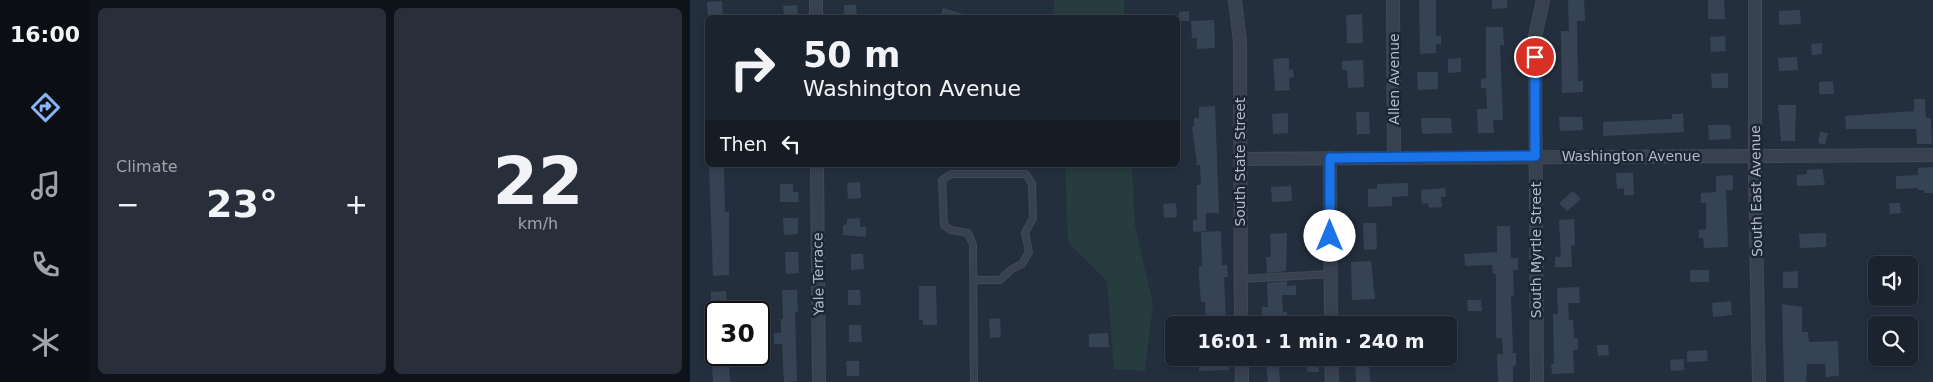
<!DOCTYPE html>
<html lang="en">
<head>
<meta charset="utf-8">
<style>
	body { margin:0; font-family:"DejaVu Sans",sans-serif; background:#282f3a; color:#f1f3f6; height:100vh; display:flex; flex-direction:column; font-size:19px; white-space:nowrap }
	* { box-sizing:border-box; margin:0 }
	p { font-size:16px; color:#a0a4aa }
	.icon { flex:none; width:28px; height:28px; fill:none; stroke:currentColor; stroke-width:2; stroke-linecap:round; stroke-linejoin:round }
	.map { position:relative; flex:1; overflow:hidden }
	.side { display:flex; flex-direction:column; gap:8px; padding:8px; background:#0f1319; width:600px }
	.side>* { flex:none }
	.banner { position:absolute; left:15px; top:15px; width:475px; height:152px; border-radius:8px; box-shadow:0 2px 8px #0003,0 0 0 1px #39404a; background:#1b232e; color:#f1f3f6; overflow:hidden }
	.buttons { position:absolute; left:1178px; top:256px; display:grid; gap:10px }
	.buttons a { display:grid; place-items:center; width:50px; height:50px; border-radius:8px; background:#1b232e; box-shadow:0 2px 8px #0003,0 0 0 1px #39404a; font-size:25px }
	.speed { position:absolute; left:15px; top:301px; display:flex; gap:10px; font-size:25px; font-weight:700; text-align:center }
	.speed>* { display:grid; place-content:center; width:65px; height:65px; border-radius:50%; background:#1b232e; box-shadow:0 2px 8px #0003,0 0 0 1px #39404a; line-height:1 }
	.speed .limit { border:2px solid #111; border-radius:8px; background:#fff; color:#111 }
	.pin { position:absolute; display:grid; place-items:center; width:42px; height:42px; color:#fff; margin:-21px; border:2px solid #fff; border-radius:50%; box-shadow:0 1px 5px #0007 }
	.me { position:absolute; width:55px; margin:-28px; rotate:0deg; stroke-linejoin:round; filter:drop-shadow(0 0 4px #0008) }
	.turn { display:flex; align-items:center; gap:18px; height:105px; padding:0 15px; font-size:22px }
	.turn .icon { width:65px; height:65px; stroke-width:2.5 }
	.turn b { display:block; font-size:35px; line-height:42px }
	.then { display:flex; align-items:center; height:48px; padding:0 15px; background:#0003; gap:10px; font-size:19px }
	.big { font-size:38px; font-weight:800; line-height:1.1 }
	.side .card { flex:1; display:flex; flex-direction:column; justify-content:center; gap:8px; min-width:0; padding:0 18px; border-radius:8px; background:#282f3a }
	.side .dial { align-items:center; gap:0 }
	.dial b { font-size:65px; line-height:1 }
	.heat { display:flex; justify-content:space-between; align-items:center; font-size:28px; direction:ltr }
	.side .tiles { flex:1; display:grid; gap:8px; grid-template-columns:repeat(2,1fr) }
	.trip { position:absolute; left:475px; top:316px; width:292px; height:50px; border-radius:8px; background:#1b232e; box-shadow:0 2px 8px #0003,0 0 0 1px #39404a; font-weight:800; line-height:50px; text-align:center }
	main { display:flex; flex:1; min-height:0 }
	.tabs { display:flex; flex-direction:column; width:90px; justify-content:space-around; align-items:center; background:#0b0e12; color:#a0a4aa }
	.tabs .icon { width:35px; height:35px }
	.tabs .on { color:#8ab4f8 }
	.tabs b { font-size:22px; color:#f1f3f6 }
	.map>svg:first-child { display:block }
	.green { fill:#263c3f }
	.building { fill:#364354 }
	.lines { fill:none; stroke-linecap:round; stroke-linejoin:round }
	.lane-casing { stroke:#414a57; stroke-width:8 }
	.street-casing { stroke:#414a57; stroke-width:14 }
	.lane { stroke:#38414e; stroke-width:6 }
	.street { stroke:#38414e; stroke-width:12 }
	.route-casing { stroke:#114b97; stroke-width:12 }
	.route { stroke:#1a73e8; stroke-width:9 }
	.labels { text-anchor:middle; dominant-baseline:central; stroke-width:5; stroke-linejoin:round; paint-order:stroke }
	.street-label { font-size:14px; fill:#b4bcc9; stroke:#1d2633 }
</style>
</head>
<body>
<main>
<nav class="tabs">
<b>16:00</b>
<svg class="icon on" aria-label="directions" viewBox="0 0 24 24"><path d="M12 3l9 9-9 9-9-9zM9 14v-3h6M13 9l2 2-2 2"/></svg>
<svg class="icon" aria-label="music" viewBox="0 0 24 24"><path d="M9 18V5l10-2v13"/><circle cx="6" cy="18" r="3"/><circle cx="16" cy="16" r="3"/></svg>
<svg class="icon" aria-label="phone" viewBox="0 0 24 24"><path d="M5 4h4l2 5-3 2q2 4 5 5l2-3 5 2v4C11 20 4 13 5 4z"/></svg>
<svg class="icon" aria-label="climate" viewBox="0 0 24 24"><path d="M12 3v18M4 7l16 10M4 17L20 7"/></svg>
</nav>
<section class="side">
<div class="tiles">
<div class="card"><p>Climate</p>
<div class="heat"><a>−</a><b class="big">23°</b><a>+</a></div>
</div>
<div class="card dial"><b>22</b><p>km/h</p></div>
</div>
</section>
<div class="map">
<svg width="1243" height="382" viewBox="0 0 1243 382">
	<rect width="100%" height="100%" fill="#242f3e"/>
	<path class="green" d="M364,0H434V17H364Z
		M375,165H442L445,226L463,304L455,371L424,369L417,281L378,242Z"/>
	<path class="building" d="M729,0H746V36H751V44H746V53L730,54Z
		M802,0H817V8L802,9Z
		M878,0H894L895,21H887L888,81H893V92L872,93L871,31H879Z
		M1018,0H1034L1035,19H1018Z
		M32,1L33,18H18L17,2Z
		M107,5L108,18H94L93,6Z
		M154,5H166L167,18H154Z
		M253,8L277,15L276,18H250Z
		M1110,10L1111,24L1089,25V11Z
		M499,11V21H489V12Z
		M672,14L673,43H657L656,15Z
		M524,20L525,48L507,49V38H502L501,21Z
		M796,27H813L814,45H810L813,120H803L804,133H788L787,109H797L796,88H791V79L796,78Z
		M1035,36L1036,51L1021,52L1020,37Z
		M1132,43V54L1122,55L1121,44Z
		M1107,57L1108,70L1089,71L1088,58Z
		M599,58V70L603,69L604,77L599,78L600,90L585,91L583,59Z
		M771,58V72L758,73V59Z
		M673,60L674,87L658,88L657,70H652V61Z
		M727,72H748V89L728,90Z
		M1038,73V88H1022L1021,74Z
		M1143,81L1144,94H1129V82Z
		M1224,99H1235L1236,118H1241L1242,144H1227L1226,129H1156L1155,116L1224,111Z
		M1088,105H1106L1105,141H1091Z
		M525,106L529,213H516V231L503,232V220H507V185H511L510,165H507L502,127H504V118H509V107Z
		M666,112H679L680,134H667Z
		M598,113V133L583,134L582,114Z
		M982,114H993L994,132L913,136V122L982,119Z
		M869,117H892L893,130L870,131Z
		M731,118H761L762,133L732,134Z
		M1018,125H1040L1041,139L1019,140Z
		M1130,132L1138,133L1135,145L1128,143Z
		M19,165H34L35,212H39V275L23,276Z
		M1243,167V193H1234V190H1228V188L1206,189V176L1228,175V168Z
		M1132,169L1135,185L1107,186V175L1117,174V170Z
		M926,173H943L944,195H934V188L927,189Z
		M1043,175V190H1036L1038,247L1014,248L1013,238H1009V230L1016,229V203H1011V193L1026,192V176Z
		M170,182L171,198L158,199L157,183Z
		M718,183V196L702,197V206L678,207V189H687V184Z
		M90,184H103V192H108L109,202H90Z
		M601,186L602,201L582,202L581,187Z
		M755,188L756,197H751L752,207L739,208L738,203L732,204L731,190Z
		M883,191L891,199L877,211L869,203Z
		M486,203L487,217L474,218L473,204Z
		M1199,203H1210L1211,213L1200,214Z
		M93,218H108V234L94,235Z
		M170,218V227H176V237L153,235V225L157,224V219Z
		M884,219L885,245L881,246L882,267H865V257H871L869,220Z
		M673,223H686L687,249L674,250Z
		M807,226H820L821,258H828V270H823L824,295L821,296L823,353H826V365L823,366V382H808L807,354H813L812,338H806V274H803L802,265L775,266L774,254L807,252Z
		M531,231L532,265H537L538,277H534L536,320L516,321L515,302H511L509,278V266H512L511,232Z
		M597,233L596,271L577,273L576,257H581L580,234Z
		M1136,233V247L1110,248L1109,234Z
		M95,252H108L109,273L96,274Z
		M161,254H173L174,269L161,270Z
		M681,261L685,299L662,300L661,262Z
		M1000,270H1019V282H1000Z
		M1108,271V288H1093V272Z
		M597,281V286L606,285V295H592L593,312H597L598,319L572,321V307H578L577,283Z
		M229,286H246L247,325H233V320H229Z
		M889,287L890,303H878L879,320H883L884,338H888V350H883L884,373L862,374L861,364H864L863,314H868L867,288Z
		M92,290H107L108,312H105L107,381L94,382L92,344H84V333H91V319H93Z
		M158,290H170L171,305H158Z
		M36,291L37,311H21V292Z
		M777,300H791L792,311H778Z
		M1041,301L1042,315L1023,317L1022,303Z
		M1092,304L1112,307V332H1118L1119,342L1148,341L1149,376L1136,377L1135,364H1117L1116,382H1094Z
		M310,318L311,337L300,338L299,319Z
		M159,325H171L172,342H159Z
		M418,333L419,347H399V334Z
		M907,345H918L919,355L908,356Z
		M1017,350L1018,361L997,362V351Z
		M509,358H539V370L509,371Z
		M575,358H598V367H589L590,382H578Z
		M665,358H679L680,382H666Z
		M994,359V370L981,371L980,360Z
		M628,360L629,372H617V361Z
		M156,361H169V376H157Z
		M39,363L40,382H23L22,364Z"/>
	<g class="lines">
		<g class="lane-casing">
			<path id="lane" d="M551,279L640,274
				M283,280H310L322,269L332,264L339,252L335,233L343,218L342,184L336,174H261L252,180L254,225L261,230L278,233L283,245L284,382"/>
		</g>
		<g class="street-casing">
			<path id="street" d="M126,0V18
				M545,0L550,42L551,325
				M703,0L704,158
				M1065,0V180L1069,382
				M640,158L641,325
				M550,159L1243,155
				M127,165L129,382
				M552,358V382
				M641,358L642,382
				M847,382L845,37L853,0"/>
		</g>
		<use href="#lane" class="lane"/>
		<use href="#street" class="street"/>
	</g>
	<g class="lines">
		<g class="route-casing">
			<path id="route" d="M640,236V158L845,156V57"/>
		</g>
		<use href="#route" class="route"/>
	</g>
	<g class="labels">
		<g class="street-label">
			<text transform="translate(704 79) rotate(-90)">Allen Avenue</text>
			<text x="941" y="156">Washington Avenue</text>
			<text transform="translate(550 162) rotate(-90)">South State Street</text>
			<text transform="translate(1066 191) rotate(-91)">South East Avenue</text>
			<text transform="translate(846 250) rotate(-90)">South Myrtle Street</text>
			<text transform="translate(128 274) rotate(-91)">Yale Terrace</text>
		</g>
	</g>
</svg>
<div class="buttons">
<a><svg class="icon" aria-label="sound" viewBox="0 0 24 24"><path d="M4 9h4l5-4v14l-5-4H4zM17 9q2 3 0 6"/></svg></a>
<a><svg class="icon" aria-label="search" viewBox="0 0 24 24"><circle cx="10" cy="10" r="6"/><path d="M15 15l6 6"/></svg></a>
</div>
<div class="speed"><div class="limit">30</div></div>
<div class="pin" style="left:845px;top:57px;background:#d93025"><svg class="icon" aria-label="arrive" viewBox="0 0 24 24"><path d="M6 21V4h12l-3 4 3 4H6"/></svg></div>
<svg class="me" style="left:640px;top:236px" viewBox="-20 -20 40 40"><circle r="19" fill="#fff"/><path d="M0-13L10 11 0 6-10 11z" fill="#1a73e8"/></svg>
<div class="trip">16:01 · 1 min · 240 m</div>
<div class="banner">
<div class="turn"><svg class="icon" aria-label="right" viewBox="0 0 24 24"><path d="M7 20v-9h11M14 6l5 5-5 5"/></svg><div><b>50 m</b>Washington Avenue</div></div>
<div class="then">Then<svg class="icon" aria-label="left" viewBox="0 0 24 24"><path d="M17 20v-9H6M10 6l-5 5 5 5"/></svg></div>
</div>
</div>
</main>
</body>
</html>
